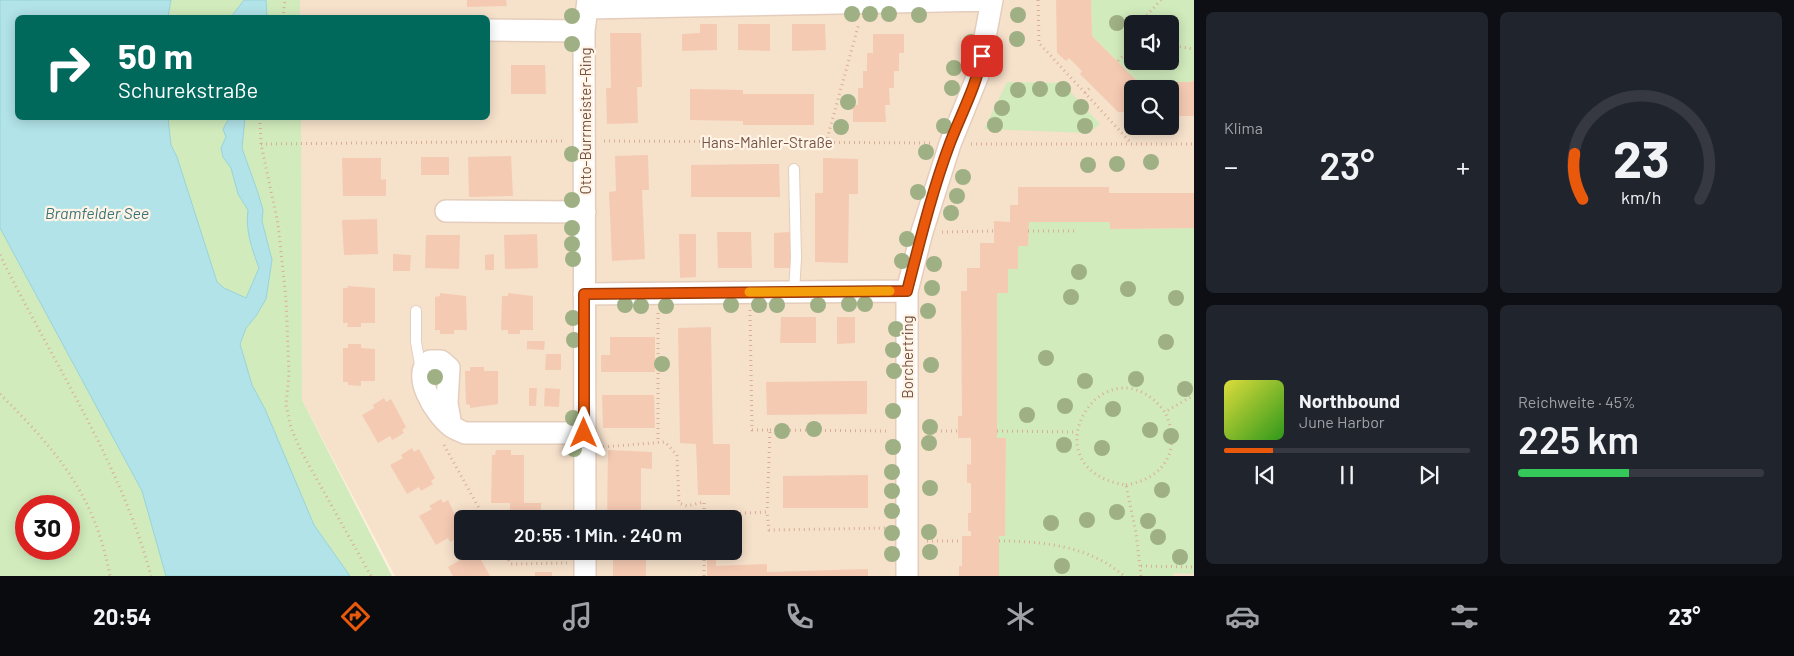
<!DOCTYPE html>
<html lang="de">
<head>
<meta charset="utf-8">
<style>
	body { margin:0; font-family:Barlow,sans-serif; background:#20242c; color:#f1f3f6; height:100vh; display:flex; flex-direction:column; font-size:19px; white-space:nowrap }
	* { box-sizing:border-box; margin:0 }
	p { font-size:16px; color:#9ea1a6 }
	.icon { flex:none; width:28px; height:28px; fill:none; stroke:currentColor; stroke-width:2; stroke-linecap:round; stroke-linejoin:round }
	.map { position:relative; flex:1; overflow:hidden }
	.side { display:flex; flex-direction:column; gap:12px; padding:12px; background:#0d0f14; width:600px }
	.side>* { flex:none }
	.guide { position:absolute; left:15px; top:15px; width:475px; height:105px; border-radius:8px; box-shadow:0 2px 12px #0003; background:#00695c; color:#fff; overflow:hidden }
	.fabs { position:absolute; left:1124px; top:15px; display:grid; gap:10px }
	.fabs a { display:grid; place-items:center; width:55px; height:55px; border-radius:8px; background:#171b24; box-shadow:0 2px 12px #0003; font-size:25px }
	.speed { position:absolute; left:15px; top:495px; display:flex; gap:10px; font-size:25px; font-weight:700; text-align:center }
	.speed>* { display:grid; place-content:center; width:65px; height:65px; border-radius:50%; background:#171b24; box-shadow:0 2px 12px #0003; line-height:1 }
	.speed .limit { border:8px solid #d22; background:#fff; color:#111 }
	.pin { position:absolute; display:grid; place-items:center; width:42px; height:42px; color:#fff; margin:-21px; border-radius:10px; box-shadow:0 2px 8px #0006 }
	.me { position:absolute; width:55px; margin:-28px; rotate:0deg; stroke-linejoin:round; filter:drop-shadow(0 0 4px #0008) }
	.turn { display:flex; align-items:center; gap:18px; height:105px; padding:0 20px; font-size:22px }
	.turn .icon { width:65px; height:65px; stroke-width:2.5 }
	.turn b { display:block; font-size:35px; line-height:42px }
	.big { font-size:38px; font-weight:600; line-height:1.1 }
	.side .widget { flex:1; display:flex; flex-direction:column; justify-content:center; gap:8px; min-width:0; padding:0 18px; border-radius:8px; background:#20242c }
	.side .dial { align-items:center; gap:0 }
	.dial svg { height:130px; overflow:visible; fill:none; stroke:#363941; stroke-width:7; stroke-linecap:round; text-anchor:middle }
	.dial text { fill:#f1f3f6; stroke:none }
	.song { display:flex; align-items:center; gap:15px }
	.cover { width:60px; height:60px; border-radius:8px; background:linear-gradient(135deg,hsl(60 70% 55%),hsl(110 70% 35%)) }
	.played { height:5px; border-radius:2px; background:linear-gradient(90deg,#ea580c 20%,#363941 20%) }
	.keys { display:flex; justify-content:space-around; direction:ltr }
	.heat { display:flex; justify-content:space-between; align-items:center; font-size:28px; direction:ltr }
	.charge { height:8px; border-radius:4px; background:linear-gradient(90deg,#34c759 45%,#363941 0) }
	.side .tiles { flex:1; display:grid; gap:12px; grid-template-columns:repeat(2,1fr) }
	.trip { position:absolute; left:454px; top:510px; width:288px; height:50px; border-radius:8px; background:#171b24; box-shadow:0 2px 12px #0003; font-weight:600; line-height:50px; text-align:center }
	.dock { display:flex; height:80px; justify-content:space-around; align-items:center; background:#090b0e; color:#9ea1a6 }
	.dock .icon { width:35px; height:35px }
	.dock .selected { color:#ea580c }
	.dock b { font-size:22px; color:#f1f3f6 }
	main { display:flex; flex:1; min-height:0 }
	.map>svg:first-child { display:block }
	.residential { fill:#f6e1cb; fill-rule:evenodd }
	.green { fill:#d1ebbc; fill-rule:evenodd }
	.water { fill:#b1e3e8; stroke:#97d3da }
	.building { fill:#f5cab3 }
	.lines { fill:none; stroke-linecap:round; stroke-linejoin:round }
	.lane-casing { stroke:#e4cdbc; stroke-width:12 }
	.street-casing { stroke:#e4cdbc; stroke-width:24 }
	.path { stroke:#d9ae97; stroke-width:3; stroke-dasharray:1 4; stroke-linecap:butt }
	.lane { stroke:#fff; stroke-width:10 }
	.street { stroke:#fff; stroke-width:21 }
	.tree { fill:#9fb084 }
	.route-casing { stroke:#983908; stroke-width:12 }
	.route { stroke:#ea580c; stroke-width:9 }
	.slow { stroke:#f59e0b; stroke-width:9 }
	.labels { text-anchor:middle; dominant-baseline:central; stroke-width:4.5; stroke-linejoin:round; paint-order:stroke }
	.street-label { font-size:15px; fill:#755345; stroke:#fff4e5 }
	.water-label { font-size:16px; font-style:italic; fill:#38747c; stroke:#fff4e5 }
</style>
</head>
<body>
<main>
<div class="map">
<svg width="1194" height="576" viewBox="0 0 1194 576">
	<rect width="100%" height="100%" fill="#fef0dd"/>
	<path class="residential" d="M299,0H1194V576H395L302,400L300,118H488V18L299,17ZM1132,24H1170V61H1132ZM1132,89H1170V126H1132ZM462,519H732V551H462Z"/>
	<path class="green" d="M171,0H244L231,17L168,18Z
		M266,0H300V17H267Z
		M1091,0H1194V80L1191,82H1138L1092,36ZM1132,24H1170V61H1132Z
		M1007,82L1062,83L1100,124L1089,133L984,129Z
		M168,118H229L223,129L226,137L221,148L223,157L231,168L238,194L248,210C245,230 252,250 259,268L246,298L224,288L217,282L177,157L171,145Z
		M245,118H301L302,400L392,576H350L314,525L265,409L252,385L240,344L246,328L256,316L266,299L272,260L262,221L263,210L258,193L242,148Z
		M1029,222H1110V229L1194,228V574L1174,573L1173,576H999V536H1005L1006,438H997V293H1008V269L1018,246L1028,245Z
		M0,228L142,491L166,576H0ZM26,506H69V549H26Z"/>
	<path class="water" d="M0,0H171L168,17L18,18V118H168L171,145L177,157L217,282L224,288L246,298L259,268C252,249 245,230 248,210L238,194L231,168L223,157L221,148L226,137L223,129L229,118H245L242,148L258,193L263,210L262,221L272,260L266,299L256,316L246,328L240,344L252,385L265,409L314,525L350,576H166L142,491L0,228Z
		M244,0H266L267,17H231Z"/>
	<path class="building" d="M467,0H506L507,6L467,7Z
		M1056,0H1091L1092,36L1138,82H1191L1194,80V116H1170V89H1132V116H1130V112H1118L1080,74L1082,71L1069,58L1066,61L1057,53Z
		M700,24H717V50L682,51V34L700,33Z
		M738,24H770V51L738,50Z
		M792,24H825L826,50L792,51Z
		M610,33H641L642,87H637L638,123L607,124L606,88H611Z
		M873,34H904V53H899V71H894V88H889L890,105H885L886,122H853V105H858V88H863V71H867V53H873Z
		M511,65H545L546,94H511Z
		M690,89L743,90V94H814V125H743V121L690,120Z
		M648,155L649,190H642L645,259L612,261L609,192L616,191L615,156Z
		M511,156L513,196L469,197L468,157Z
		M421,157H449V175H421Z
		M342,158H381V180L386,179V196H343Z
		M823,158L858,159V194H849L848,263L815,262V193H823Z
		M762,164H779L780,197H691V165Z
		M1018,187H1109V193H1194V228L1110,229V222H1029L1028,246H1018V269H1008V293H997V438H1006L1005,536H999V576H959V566H962V536H971V531H968V513H971V483H967V464L971,465V438H958V416H962L961,291H967V268H980V243H994V221L1010,222V205H1018Z
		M377,219L378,254L344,255L342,220Z
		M717,232H751L752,268H718Z
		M790,232L791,268H774V233Z
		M537,234L538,268L505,269L504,235Z
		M679,234H696V277L680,278Z
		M426,235H460L459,269L425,268Z
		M393,254L411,255L410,271H393Z
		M494,254V270H485V255Z
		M347,286L375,288V323H361V327H347L348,323H343V288H348Z
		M440,293L466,296L467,330H454V334H440V330H435V297L440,296Z
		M508,293L533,296V330H520V334H508V330H501L502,296H508Z
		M781,317H816V343H780Z
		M837,317H855V343L837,344Z
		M711,327L713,444H730V495H698L696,444L680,443L678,328Z
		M610,337H655V372H601V355H610Z
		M527,341H545L544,350L527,349Z
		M348,344H361V348L375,349V381H361V386L348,385V382H343V348H348Z
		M546,354H561V370H545Z
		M470,367H484V371H498V404L470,408V405L466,404L465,371H470Z
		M850,381H867V414L767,415L766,382Z
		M529,388H537L536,406H529Z
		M545,388L560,389L559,407L544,406Z
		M602,395H654L655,428H603Z
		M384,398L386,402L391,399L406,427L402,430L404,433L392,440L390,436L378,443L362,415L374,408L373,405Z
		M412,448L414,452L419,449L435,478L431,481L433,484L421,491L419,487L407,494L390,465L403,458L401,455Z
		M496,450H511V455H524V503H541V519H510V503H491L492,455H495Z
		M608,450L652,452V469L641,468V519H607Z
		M868,475V508H783V476Z
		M441,499L443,503L448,500L462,530L459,532L461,536L450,542L448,538L436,545L419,516L432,509L429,506Z
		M469,551L472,554L476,551L490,576H453L448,567L460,560L458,557Z
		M613,551L646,552V576H613Z
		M707,559H716V566L767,564V572L868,569V576H707Z
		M535,572H552V576H535Z"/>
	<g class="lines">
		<g class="lane-casing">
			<path id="lane" d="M794,292L796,258L794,169
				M416,311V342L421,370"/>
		</g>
		<g class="street-casing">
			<path id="street" d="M588,8L992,0
				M488,30L584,31
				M446,211L585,212
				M584,294L907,291
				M451,426L447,403L449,368L441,361H430C410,374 436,415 451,426C455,429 461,431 465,433H585
				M585,519L584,31L588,0
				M585,551V576
				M907,576V291L922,232L950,144L978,75L992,0"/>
		</g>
		<path class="path" d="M1038,0L1039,43L1131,143
			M283,18L285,0
			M1143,24L1144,18L1161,0
			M1170,45L1194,49
			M1118,61L1132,47
			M1085,93L1092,86
			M260,118L261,144L278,224L286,299L289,374L286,405L291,428L301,451L371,576
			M604,141L930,143
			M826,143L859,23
			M261,144L565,141
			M971,144H1194
			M1028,231H1075
			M942,232L994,231
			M0,255C51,359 121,463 151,576
			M750,310L752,430H770L767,512
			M658,313V442
			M0,394C57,451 95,495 110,576
			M770,430L887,431
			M926,431H958
			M997,431L1077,432
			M444,445L485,519
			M603,447L665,442L677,455L679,503L687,506L704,502V515
			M1126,485C1166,478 1182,448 1165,412
			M704,519V515L767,512L769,530L888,528
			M927,541H962
			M999,541C1042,541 1090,546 1124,576
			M504,551L511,564L567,563
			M1141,566L1194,567
			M704,576V551
			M1141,576L1136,533L1126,485C1023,469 1105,334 1165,412L1194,395"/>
		<use href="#lane" class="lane"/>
		<use href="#street" class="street"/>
	</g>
	<g class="tree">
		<circle cx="852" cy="14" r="8"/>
		<circle cx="870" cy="14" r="8"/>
		<circle cx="889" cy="14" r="8"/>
		<circle cx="919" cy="15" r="8"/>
		<circle cx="1018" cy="15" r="8"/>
		<circle cx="572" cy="16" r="8"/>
		<circle cx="1117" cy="23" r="8"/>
		<circle cx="1017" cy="39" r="8"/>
		<circle cx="971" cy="42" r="8"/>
		<circle cx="572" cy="44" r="8"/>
		<circle cx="954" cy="68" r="8"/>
		<circle cx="952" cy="88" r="8"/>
		<circle cx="1040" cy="89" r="8"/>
		<circle cx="1063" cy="89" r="8"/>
		<circle cx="1018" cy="90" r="8"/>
		<circle cx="848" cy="102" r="8"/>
		<circle cx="1081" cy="107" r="8"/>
		<circle cx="1002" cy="108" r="8"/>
		<circle cx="995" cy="125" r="8"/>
		<circle cx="944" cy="126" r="8"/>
		<circle cx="1085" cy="126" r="8"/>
		<circle cx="841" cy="127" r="8"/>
		<circle cx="926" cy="152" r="8"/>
		<circle cx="572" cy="154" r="8"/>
		<circle cx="1151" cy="162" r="8"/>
		<circle cx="1117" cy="164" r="8"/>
		<circle cx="1088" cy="165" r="8"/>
		<circle cx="963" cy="177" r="8"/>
		<circle cx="918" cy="192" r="8"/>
		<circle cx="957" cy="196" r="8"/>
		<circle cx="572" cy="200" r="8"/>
		<circle cx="951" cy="213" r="8"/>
		<circle cx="572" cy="228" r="8"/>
		<circle cx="907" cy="239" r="8"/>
		<circle cx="572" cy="244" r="8"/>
		<circle cx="573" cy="259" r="8"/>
		<circle cx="902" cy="261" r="8"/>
		<circle cx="934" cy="264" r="8"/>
		<circle cx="1079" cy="272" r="8"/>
		<circle cx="932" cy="288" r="8"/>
		<circle cx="1128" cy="289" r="8"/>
		<circle cx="1071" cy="297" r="8"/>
		<circle cx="1176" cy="298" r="8"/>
		<circle cx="849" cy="304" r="8"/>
		<circle cx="865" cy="304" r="8"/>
		<circle cx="625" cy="305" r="8"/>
		<circle cx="731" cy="305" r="8"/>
		<circle cx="759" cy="305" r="8"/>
		<circle cx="777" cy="305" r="8"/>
		<circle cx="818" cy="305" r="8"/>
		<circle cx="641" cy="306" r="8"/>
		<circle cx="666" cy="306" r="8"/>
		<circle cx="928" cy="311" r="8"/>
		<circle cx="573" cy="318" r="8"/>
		<circle cx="896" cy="329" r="8"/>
		<circle cx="574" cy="340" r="8"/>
		<circle cx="1166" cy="342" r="8"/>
		<circle cx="893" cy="350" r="8"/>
		<circle cx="1046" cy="358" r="8"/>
		<circle cx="662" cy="364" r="8"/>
		<circle cx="931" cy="365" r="8"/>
		<circle cx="894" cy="371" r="8"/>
		<circle cx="435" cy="377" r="8"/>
		<circle cx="1136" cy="379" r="8"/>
		<circle cx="1085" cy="381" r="8"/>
		<circle cx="1185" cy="389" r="8"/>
		<circle cx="1065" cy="406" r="8"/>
		<circle cx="1113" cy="409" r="8"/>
		<circle cx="893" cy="411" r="8"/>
		<circle cx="1027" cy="415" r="8"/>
		<circle cx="573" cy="418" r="8"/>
		<circle cx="930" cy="427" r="8"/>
		<circle cx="814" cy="429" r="8"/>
		<circle cx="1150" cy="430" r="8"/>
		<circle cx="782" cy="431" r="8"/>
		<circle cx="1171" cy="436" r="8"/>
		<circle cx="929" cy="443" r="8"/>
		<circle cx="1064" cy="445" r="8"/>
		<circle cx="893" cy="447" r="8"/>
		<circle cx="1102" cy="448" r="8"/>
		<circle cx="574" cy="449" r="8"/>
		<circle cx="892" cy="472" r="8"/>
		<circle cx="930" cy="488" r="8"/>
		<circle cx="1162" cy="490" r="8"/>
		<circle cx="892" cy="491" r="8"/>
		<circle cx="892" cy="511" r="8"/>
		<circle cx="1117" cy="512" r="8"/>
		<circle cx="1087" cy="520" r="8"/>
		<circle cx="1148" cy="521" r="8"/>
		<circle cx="1051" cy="523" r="8"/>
		<circle cx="929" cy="532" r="8"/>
		<circle cx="892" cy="533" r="8"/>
		<circle cx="1158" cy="537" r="8"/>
		<circle cx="930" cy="552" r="8"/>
		<circle cx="892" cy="554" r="8"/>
		<circle cx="1180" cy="557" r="8"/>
		<circle cx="1062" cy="566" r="8"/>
	</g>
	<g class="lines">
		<g class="route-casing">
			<path id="route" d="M584,433V294L907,291C920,241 932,191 950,143C961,114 976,87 982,56"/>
		</g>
		<use href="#route" class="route"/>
		<path class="slow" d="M749,292L890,291"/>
	</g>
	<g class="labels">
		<g class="street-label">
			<text transform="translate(585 121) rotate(-90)">Otto-Burrmeister-Ring</text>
			<text x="767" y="142">Hans-Mahler-Straße</text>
			<text transform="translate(907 357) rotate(-90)">Borchertring</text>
		</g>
		<g class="water-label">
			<text x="97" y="212">Bramfelder See</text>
		</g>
	</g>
</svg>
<div class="fabs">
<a><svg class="icon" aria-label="sound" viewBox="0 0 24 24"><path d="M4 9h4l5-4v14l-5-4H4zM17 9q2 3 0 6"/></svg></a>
<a><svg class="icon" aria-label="search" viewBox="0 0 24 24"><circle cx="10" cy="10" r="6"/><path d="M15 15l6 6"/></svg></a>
</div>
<div class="speed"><div class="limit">30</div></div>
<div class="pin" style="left:982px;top:56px;background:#d93025"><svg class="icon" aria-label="arrive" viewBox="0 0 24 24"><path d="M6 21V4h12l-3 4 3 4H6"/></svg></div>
<svg class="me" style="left:584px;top:433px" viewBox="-20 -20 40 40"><path d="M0-17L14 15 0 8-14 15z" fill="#ea580c" stroke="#fff" stroke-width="4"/></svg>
<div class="trip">20:55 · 1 Min. · 240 m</div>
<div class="guide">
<div class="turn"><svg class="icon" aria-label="right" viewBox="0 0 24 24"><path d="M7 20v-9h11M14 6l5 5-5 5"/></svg><div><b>50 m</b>Schurekstraße</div></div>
</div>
</div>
<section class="side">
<div class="tiles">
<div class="widget"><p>Klima</p>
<div class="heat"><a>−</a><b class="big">23°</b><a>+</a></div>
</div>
<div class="widget dial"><svg viewBox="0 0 100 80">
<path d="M14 69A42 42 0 1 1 86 69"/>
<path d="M14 69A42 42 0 0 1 9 41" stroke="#ea580c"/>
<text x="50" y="56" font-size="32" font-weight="700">23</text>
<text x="50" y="72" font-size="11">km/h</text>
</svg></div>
<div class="widget">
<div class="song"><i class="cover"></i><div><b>Northbound</b><p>June Harbor</p></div></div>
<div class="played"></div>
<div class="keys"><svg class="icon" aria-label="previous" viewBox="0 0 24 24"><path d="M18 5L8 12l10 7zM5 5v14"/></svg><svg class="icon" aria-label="pause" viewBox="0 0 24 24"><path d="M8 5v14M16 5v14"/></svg><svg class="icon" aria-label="next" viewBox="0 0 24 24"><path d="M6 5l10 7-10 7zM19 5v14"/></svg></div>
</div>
<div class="widget"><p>Reichweite · 45%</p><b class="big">225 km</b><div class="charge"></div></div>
</div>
</section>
</main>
<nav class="dock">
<b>20:54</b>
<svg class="icon selected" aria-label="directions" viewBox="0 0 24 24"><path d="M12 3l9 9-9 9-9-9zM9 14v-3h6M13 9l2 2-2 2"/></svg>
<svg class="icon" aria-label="music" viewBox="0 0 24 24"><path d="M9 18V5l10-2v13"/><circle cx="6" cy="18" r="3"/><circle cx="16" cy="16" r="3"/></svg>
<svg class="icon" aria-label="phone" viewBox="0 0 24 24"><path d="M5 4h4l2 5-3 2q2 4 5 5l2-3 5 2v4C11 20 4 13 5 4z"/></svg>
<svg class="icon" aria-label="climate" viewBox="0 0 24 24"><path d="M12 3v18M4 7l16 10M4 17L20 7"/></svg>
<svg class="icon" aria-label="car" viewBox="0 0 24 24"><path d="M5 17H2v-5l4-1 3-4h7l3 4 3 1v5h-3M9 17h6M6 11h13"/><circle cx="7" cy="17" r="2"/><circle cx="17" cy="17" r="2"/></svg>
<svg class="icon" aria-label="filters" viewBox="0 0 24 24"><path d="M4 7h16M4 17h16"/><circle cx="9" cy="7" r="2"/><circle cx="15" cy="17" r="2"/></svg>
<b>23°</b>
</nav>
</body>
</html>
